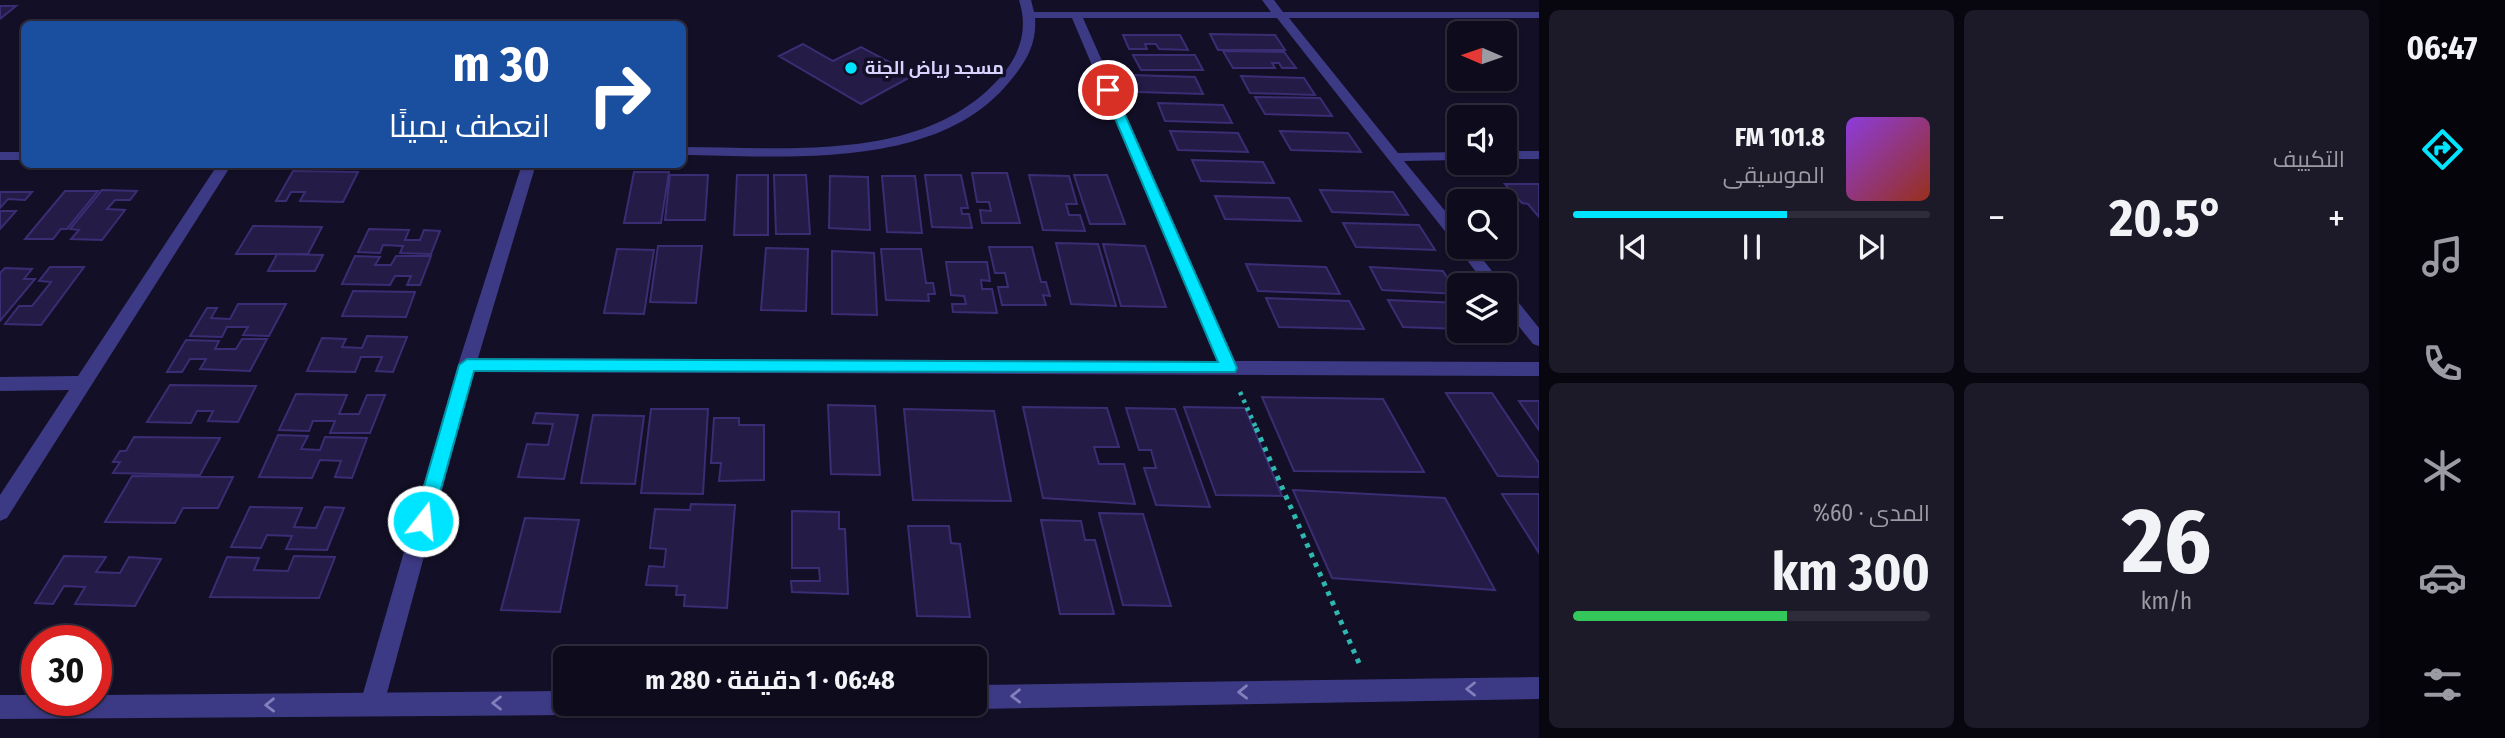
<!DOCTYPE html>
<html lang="ar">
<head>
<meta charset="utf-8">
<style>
	body { margin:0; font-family:"Fira Sans Condensed",Cairo,sans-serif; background:#1c1929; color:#f1f3f6; direction:rtl; height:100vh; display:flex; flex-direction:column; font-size:26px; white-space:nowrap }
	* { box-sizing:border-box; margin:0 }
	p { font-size:23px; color:#9b9ba3 }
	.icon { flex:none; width:38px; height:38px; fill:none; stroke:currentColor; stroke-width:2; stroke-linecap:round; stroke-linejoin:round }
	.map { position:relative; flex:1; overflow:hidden; direction:ltr }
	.sheet { display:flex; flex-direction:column; gap:10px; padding:10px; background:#08060f; width:840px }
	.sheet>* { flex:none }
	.top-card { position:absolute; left:21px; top:21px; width:665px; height:147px; border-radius:10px; box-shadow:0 2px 5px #0004,0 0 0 2px #2e2b3b; direction:rtl; background:#1a4fa0; color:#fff; overflow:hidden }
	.needle { width:46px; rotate:272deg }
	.tools { position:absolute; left:1447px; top:21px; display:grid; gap:14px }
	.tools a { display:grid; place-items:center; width:70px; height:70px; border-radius:10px; background:#0e0b1c; box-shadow:0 2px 5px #0004,0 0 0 2px #2e2b3b; font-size:35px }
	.speed { position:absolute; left:21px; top:625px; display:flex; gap:14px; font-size:35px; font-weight:700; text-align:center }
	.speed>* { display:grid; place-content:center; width:91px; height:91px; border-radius:50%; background:#0e0b1c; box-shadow:0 2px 5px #0004,0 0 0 2px #2e2b3b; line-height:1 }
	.speed .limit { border:10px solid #d22; background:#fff; color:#111 }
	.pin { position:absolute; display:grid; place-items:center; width:60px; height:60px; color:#fff; margin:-30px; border:4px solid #fff; border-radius:50%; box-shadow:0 2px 7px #0007 }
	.me { position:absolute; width:77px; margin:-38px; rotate:16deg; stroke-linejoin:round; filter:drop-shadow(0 0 5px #0008) }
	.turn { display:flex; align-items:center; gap:24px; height:147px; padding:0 21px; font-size:32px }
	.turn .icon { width:91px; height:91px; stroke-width:2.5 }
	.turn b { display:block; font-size:49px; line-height:60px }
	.big { font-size:52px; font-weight:700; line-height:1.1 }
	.sheet .tile { flex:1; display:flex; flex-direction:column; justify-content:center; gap:10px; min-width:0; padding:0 24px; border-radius:10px; background:#1c1929 }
	.sheet .dial { align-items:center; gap:0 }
	.dial b { font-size:91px; line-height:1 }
	.song { display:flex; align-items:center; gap:21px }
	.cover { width:84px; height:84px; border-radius:10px; background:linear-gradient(135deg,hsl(270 70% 55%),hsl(10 70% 35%)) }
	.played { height:7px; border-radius:4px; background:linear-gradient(90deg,#00e5ff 60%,#2e2b3b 60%) }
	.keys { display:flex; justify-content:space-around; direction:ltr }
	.heat { display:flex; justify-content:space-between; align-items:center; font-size:38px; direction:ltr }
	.charge { height:10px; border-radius:5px; background:linear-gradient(90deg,#34c759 60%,#2e2b3b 0) }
	.sheet .tiles { flex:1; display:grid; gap:10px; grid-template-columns:repeat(2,1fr) }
	.trip { position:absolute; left:553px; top:646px; width:434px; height:70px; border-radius:10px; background:#0e0b1c; box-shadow:0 2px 5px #0004,0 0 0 2px #2e2b3b; font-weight:700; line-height:70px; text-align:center; direction:rtl }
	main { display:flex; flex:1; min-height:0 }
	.dock { display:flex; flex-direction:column; width:126px; justify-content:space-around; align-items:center; background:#06040b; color:#9b9ba3 }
	.dock .icon { width:49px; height:49px }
	.dock .active { color:#00e5ff }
	.dock b { font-size:32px; color:#f1f3f6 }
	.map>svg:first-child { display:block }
	.building { fill:#241b47; stroke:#3b2d73; stroke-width:2 }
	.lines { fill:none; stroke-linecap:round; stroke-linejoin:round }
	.path-far1 { stroke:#2fb8b0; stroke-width:4.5; stroke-dasharray:3.5 5; stroke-linecap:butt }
	.path { stroke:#2fb8b0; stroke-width:5; stroke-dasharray:4.5 6; stroke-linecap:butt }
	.minor { fill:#3d3a85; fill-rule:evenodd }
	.tertiary { fill:#3d3a85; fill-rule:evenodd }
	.oneway { stroke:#837fbc }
	.route { fill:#00e5ff; stroke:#0095a6; stroke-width:2 }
	.poi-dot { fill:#00e5ff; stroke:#130f26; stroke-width:2.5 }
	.labels { text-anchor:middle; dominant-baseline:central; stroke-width:7; stroke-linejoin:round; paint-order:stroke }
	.far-poi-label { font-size:18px; font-weight:bold; fill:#d9d4ff; stroke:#130f26; text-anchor:start }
</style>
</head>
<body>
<main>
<nav class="dock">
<b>06:47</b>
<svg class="icon active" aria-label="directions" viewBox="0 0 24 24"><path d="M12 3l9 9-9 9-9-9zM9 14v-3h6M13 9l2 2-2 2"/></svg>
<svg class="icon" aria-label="music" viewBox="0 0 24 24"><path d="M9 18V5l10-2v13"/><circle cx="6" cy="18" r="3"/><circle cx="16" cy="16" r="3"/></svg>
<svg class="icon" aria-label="phone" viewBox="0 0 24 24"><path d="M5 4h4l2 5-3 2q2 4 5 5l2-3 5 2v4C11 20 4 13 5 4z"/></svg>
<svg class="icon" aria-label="climate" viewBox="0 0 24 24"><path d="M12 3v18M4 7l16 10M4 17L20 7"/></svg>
<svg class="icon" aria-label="car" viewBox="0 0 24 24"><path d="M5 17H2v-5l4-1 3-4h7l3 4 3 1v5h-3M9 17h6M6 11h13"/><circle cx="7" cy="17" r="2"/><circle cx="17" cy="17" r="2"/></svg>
<svg class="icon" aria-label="filters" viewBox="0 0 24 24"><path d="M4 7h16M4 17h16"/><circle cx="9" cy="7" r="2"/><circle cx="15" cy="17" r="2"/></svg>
</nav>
<section class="sheet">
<div class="tiles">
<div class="tile"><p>التكييف</p>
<div class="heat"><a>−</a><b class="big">20.5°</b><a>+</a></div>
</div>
<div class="tile">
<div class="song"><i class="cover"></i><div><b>101.8 FM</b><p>الموسيقى</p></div></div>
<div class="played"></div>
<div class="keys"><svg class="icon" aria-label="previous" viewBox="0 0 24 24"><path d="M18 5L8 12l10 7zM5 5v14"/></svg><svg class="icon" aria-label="pause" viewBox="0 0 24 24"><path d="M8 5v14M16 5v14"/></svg><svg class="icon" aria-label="next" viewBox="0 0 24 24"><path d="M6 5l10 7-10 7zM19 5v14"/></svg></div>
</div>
<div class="tile dial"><b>26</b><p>km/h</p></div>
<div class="tile"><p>المدى · 60%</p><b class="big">300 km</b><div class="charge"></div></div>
</div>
</section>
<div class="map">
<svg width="1539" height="738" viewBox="0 0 1539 738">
	<rect width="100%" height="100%" fill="#130f26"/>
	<path class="building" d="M0,6H16L0,19Z
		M1210,34L1275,35L1285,50H1218Z
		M1123,35H1180L1188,50L1159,49L1156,44H1145L1147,49H1129Z
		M803,44L833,61L861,47L914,75L861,104L779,56Z
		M1223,51L1284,52L1296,68H1282L1279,63H1272L1275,68H1233Z
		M1133,55H1195L1203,70H1141Z
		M1132,75L1195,77L1203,94L1138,92Z
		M1241,76L1304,78L1315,95L1250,93Z
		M1255,97L1320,98L1332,116L1265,114Z
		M1158,103L1223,105L1232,123L1165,121Z
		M1170,131L1238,133L1248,152L1178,150Z
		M1280,131L1348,133L1361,152L1291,150Z
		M1192,160L1263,162L1274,183L1201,181Z
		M293,171L358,172L343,202L300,201L305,192H291L286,201H276Z
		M634,172H669L661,223H624Z
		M972,173H1007L1020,223H982L980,210L991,211L989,202H977Z
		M670,175H708L705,220H665Z
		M737,175H768V235H734Z
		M774,175H806L810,234H776Z
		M925,175H961L968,208H961L962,214H969L972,228L932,227Z
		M1029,175L1069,176L1077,204H1066L1069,215H1080L1085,231L1043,230Z
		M1074,175H1107L1125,224H1090Z
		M830,176L868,177L870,230L829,228Z
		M882,176H915L922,233L887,232Z
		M1505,184H1539V217L1528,204L1522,203Z
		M102,190L137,191L130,200H115L107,209L125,210L102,240L71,239L79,230L70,229Z
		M1320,190L1393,192L1408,215L1332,212Z
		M65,191H98L67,229H61L53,239H25Z
		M0,192H32L25,200L8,199L0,208Z
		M1215,196L1289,198L1301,221L1225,219Z
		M0,211H16L0,229Z
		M1343,223L1419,225L1435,250L1356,247Z
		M253,226L322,227L308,254H236Z
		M369,229L409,230L405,240H420L424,230L440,231L431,254L400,253L403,246L383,245L380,253L358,252Z
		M1056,243L1098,244L1116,306L1071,304Z
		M1103,244L1145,246L1166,307L1121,306Z
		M658,246H702L696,303L650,302Z
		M989,247H1032L1041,282H1046L1050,296L1043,295L1046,305H1002L998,287H1008L1005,273H995Z
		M766,248L808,249L806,311L761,310Z
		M617,249L654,250L644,314L604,313Z
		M881,249H921L926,283H933L935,294H928L929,301L886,300Z
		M832,251L874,253L877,315L832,314Z
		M277,254L323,255L315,271H268Z
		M355,256L380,257L375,265H391L396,256H431L420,285H407L411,276H395L390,285L342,284Z
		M946,262H987L990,281L981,280L982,289H992L997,313L953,312L952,304H966L964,296L951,295Z
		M1246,264L1326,267L1340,294L1258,291Z
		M50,267H84L41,325L5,324L19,306H32L51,282L39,281Z
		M1370,267L1443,271L1457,294L1382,290Z
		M5,268L32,269L24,279H35L0,321V273Z
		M353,291L415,292L406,317L342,316Z
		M1266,298L1349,301L1364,329L1279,327Z
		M1388,300L1460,303V329L1403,327Z
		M238,304H286L269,336L243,335L248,327H227L222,337L190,336L207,308H217L211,318L230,319Z
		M367,336L407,337L393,372L376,371L382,357H361L355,372L307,371L322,338L346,339L342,347L362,348Z
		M242,339H267L250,371L200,369L206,359H190L182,372H167L186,340L219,341L215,349H236Z
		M170,385L256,386L238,422L208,421L213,411H197L191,423L147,422Z
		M1446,393H1492L1539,463V477L1498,476Z
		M296,394L347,395L339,414H359L367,395H385L370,433H330L335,421H313L309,431L279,430Z
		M1262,397L1383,399L1424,472L1294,471Z
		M1519,401H1539V430Z
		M828,405L875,406L880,475L831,474Z
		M1023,407L1107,408L1119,447H1094L1099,464H1124L1135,504L1043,498Z
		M1184,407L1245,408L1282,496L1216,495Z
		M1126,408L1175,409L1210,507L1156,505L1144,468H1156L1151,450H1139Z
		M651,409H708L703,494L641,493Z
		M904,409L994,411L1011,501L913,500Z
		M536,413L578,415L564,479L518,477L527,444L548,445L553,424L533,423Z
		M593,415L644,416L635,484L581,483Z
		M714,418H739V425H764V480L719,481L721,463H711Z
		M278,435L308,436L301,449L320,450L325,437L367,438L352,478L335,477L341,461L320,460L312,478L259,477Z
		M134,437L220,438L200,475L113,473L120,462H113L120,451H126Z
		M132,476L233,477L218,508H183L175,523L105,522Z
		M1293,490L1445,498L1495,590L1332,578Z
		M1502,494H1539V553Z
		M691,504L735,505L727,608L684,606L685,595H676L677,586L646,585L649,566L664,567L666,549L650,548L655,509L690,510Z
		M250,507L302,508L294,527L316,528L325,507L344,508L327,550L286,549L292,536L267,535L261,548L231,547Z
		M792,511L839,512V529H845L848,594L792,592L791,581H820L819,568H792Z
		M1099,513L1143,514L1171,606L1123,605Z
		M525,518L579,520L560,612L501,610Z
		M1041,520L1081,521L1085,540H1095L1114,614H1060Z
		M908,526H949L951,543L960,544L970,617L917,616Z
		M64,556L106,557L96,572L120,573L129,557L161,559L135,606L75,604L85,587L64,586L53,604L35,603Z
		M294,556L335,557L319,598L210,597L227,557L259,558L254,570L288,571Z"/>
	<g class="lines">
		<path class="path-far1" d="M1240,392L1257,430"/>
		<path class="path" d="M1256,428L1359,663"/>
		<path class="minor" d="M1019,0H1031L1034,12H1271L1262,0H1274L1283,12H1539V18H1289L1398,153L1460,152V160L1404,161L1460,229V247H1473L1503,285H1486L1460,251L1459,245L1455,244L1277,18H1083L1235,361L1539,362V376L474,372L384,704L380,712L372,716L364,712L360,704L458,365L522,164H536L478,358L1217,361L1072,18H1035C1037,44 1026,62 1010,81C938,171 786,156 682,155V147C788,147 928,164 1003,74C1021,52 1028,28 1019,0Z
			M1505,151H1539V159H1505Z
			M0,152H24V160H0Z
			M218,164H232L7,518L0,521V495L69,390L0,391V377L78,376Z
			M1505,291L1511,293L1539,328V346L1533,344L1505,309Z"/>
		<path class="tertiary" d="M1539,677V699L975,709L966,704H975V685Z
			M565,691V704H576L573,711L565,715L0,719V695H37V700H96V695Z"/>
	</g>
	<defs><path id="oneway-chevron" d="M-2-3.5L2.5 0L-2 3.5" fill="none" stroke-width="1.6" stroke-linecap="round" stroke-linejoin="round" transform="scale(1.75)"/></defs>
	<g class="oneway">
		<use href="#oneway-chevron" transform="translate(1471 689) rotate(180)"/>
		<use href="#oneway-chevron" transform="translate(1243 692) rotate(179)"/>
		<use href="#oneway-chevron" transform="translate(1016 696) rotate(179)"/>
		<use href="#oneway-chevron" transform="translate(497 703) rotate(180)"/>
		<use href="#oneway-chevron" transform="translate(270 705) rotate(179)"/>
	</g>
	<path class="route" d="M1104,88L1114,90L1237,368L1235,372L474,371L432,521L430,527H417L414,521L459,365L467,359L1218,362L1103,90Z"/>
	<circle class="poi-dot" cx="851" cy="68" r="7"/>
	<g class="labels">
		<g class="far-poi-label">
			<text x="865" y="68">مسجد رياض الجنة</text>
		</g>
	</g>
</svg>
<div class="tools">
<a><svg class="needle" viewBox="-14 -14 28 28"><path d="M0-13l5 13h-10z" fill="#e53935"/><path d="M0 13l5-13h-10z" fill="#9b9ba3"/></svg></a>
<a><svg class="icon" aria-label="sound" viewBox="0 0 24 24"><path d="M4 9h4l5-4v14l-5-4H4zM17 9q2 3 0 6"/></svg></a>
<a><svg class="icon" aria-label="search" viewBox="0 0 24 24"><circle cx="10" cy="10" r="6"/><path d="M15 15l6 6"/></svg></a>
<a><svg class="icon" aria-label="layers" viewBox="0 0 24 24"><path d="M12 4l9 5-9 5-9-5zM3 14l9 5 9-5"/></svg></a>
</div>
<div class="speed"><div class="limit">30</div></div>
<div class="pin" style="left:1108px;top:90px;background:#d93025"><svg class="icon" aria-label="arrive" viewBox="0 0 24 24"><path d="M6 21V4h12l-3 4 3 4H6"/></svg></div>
<svg class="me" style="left:423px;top:521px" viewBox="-20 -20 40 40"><circle r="17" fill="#00e5ff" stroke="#fff" stroke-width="3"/><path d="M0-11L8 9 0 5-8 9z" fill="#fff"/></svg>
<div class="trip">06:48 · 1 دقيقة · 280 m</div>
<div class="top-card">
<div class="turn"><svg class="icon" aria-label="right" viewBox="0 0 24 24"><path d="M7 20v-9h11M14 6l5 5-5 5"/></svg><div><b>30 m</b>انعطف يمينًا</div></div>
</div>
</div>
</main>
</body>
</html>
